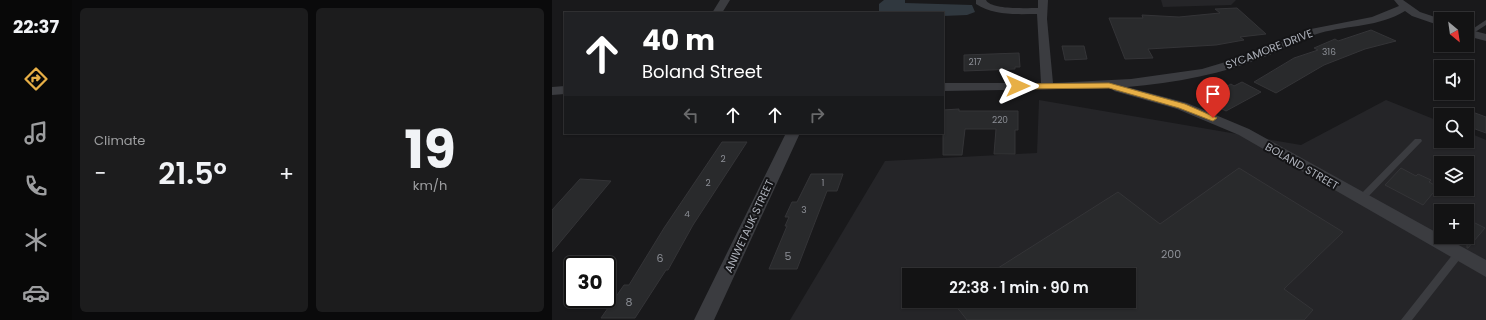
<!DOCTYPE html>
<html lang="en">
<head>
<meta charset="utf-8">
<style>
	body { margin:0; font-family:Poppins,sans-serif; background:#1c1c1d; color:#f1f3f6; height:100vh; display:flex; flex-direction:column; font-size:15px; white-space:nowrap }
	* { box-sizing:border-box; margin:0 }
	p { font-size:13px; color:#9d9ea0 }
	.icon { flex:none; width:22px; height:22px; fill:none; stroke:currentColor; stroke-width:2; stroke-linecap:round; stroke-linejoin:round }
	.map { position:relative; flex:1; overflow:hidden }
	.panel { display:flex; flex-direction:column; gap:8px; padding:8px; background:#0a0a0b; width:480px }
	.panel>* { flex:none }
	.hud { position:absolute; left:12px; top:12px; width:380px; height:122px; border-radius:0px; box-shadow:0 1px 3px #0004,0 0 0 1px #323234; background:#202124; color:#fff; overflow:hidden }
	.needle { width:26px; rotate:151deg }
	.tools { position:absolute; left:882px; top:12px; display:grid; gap:8px }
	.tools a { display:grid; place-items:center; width:40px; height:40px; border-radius:0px; background:#131314; box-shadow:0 1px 3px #0004,0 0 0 1px #323234; font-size:20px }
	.speed { position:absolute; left:12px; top:256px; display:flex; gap:8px; font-size:20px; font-weight:700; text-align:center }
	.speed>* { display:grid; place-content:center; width:52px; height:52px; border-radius:50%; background:#131314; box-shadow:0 1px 3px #0004,0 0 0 1px #323234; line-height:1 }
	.speed .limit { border:2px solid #111; border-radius:6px; background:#fff; color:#111 }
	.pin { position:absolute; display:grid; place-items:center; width:34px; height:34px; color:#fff; margin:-41px -17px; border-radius:50% 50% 50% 0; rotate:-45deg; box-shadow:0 0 4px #0007 }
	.pin .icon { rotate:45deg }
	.me { position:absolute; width:44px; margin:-22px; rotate:90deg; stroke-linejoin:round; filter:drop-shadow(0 0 3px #0008) }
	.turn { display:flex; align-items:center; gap:14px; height:84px; padding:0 12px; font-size:18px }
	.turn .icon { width:52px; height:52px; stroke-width:2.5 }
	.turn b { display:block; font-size:28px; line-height:34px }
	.lanes { display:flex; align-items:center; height:38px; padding:0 12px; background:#0003; justify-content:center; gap:20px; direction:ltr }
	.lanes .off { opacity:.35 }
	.big { font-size:30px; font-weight:600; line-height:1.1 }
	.panel .widget { flex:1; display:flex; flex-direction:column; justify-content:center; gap:6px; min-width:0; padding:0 14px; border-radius:6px; background:#1c1c1d }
	.panel .dial { align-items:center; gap:0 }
	.dial b { font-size:52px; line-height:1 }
	.heat { display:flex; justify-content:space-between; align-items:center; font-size:22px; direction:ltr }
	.panel .tiles { flex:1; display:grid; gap:8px; grid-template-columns:repeat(2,1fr) }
	.trip { position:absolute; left:350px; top:268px; width:234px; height:40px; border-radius:0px; background:#131314; box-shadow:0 1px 3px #0004,0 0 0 1px #323234; font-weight:600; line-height:40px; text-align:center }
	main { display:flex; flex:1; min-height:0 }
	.dock { display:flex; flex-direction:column; width:72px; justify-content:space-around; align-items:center; background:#080808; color:#9d9ea0 }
	.dock .icon { width:28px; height:28px }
	.dock .active { color:#e7af46 }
	.dock b { font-size:18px; color:#f1f3f6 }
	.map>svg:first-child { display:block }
	.built { fill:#252528; fill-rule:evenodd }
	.water { fill:#30383f }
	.building { fill:#292a2c; stroke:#343437 }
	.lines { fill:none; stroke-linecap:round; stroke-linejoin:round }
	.service { fill:#3b3c40; fill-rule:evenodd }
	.minor { fill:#3b3c40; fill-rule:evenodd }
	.route { fill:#e7af46; stroke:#96722e }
	.labels { text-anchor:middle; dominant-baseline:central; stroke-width:4; stroke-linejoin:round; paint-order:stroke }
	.number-label { font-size:9px; fill:#8c8f96 }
	.street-label { font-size:11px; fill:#adb1ba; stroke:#141416 }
	.near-number-label { font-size:11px; fill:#8c8f96 }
</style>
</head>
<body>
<main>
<nav class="dock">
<b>22:37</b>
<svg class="icon active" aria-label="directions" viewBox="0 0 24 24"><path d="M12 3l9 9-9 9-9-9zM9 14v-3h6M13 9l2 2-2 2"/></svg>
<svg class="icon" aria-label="music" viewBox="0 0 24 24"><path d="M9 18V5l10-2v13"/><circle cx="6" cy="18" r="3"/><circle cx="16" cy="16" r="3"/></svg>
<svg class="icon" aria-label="phone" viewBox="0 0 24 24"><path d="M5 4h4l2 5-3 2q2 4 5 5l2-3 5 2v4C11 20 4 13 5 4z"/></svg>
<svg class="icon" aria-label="climate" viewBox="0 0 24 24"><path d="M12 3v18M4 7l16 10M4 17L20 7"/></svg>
<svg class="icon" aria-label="car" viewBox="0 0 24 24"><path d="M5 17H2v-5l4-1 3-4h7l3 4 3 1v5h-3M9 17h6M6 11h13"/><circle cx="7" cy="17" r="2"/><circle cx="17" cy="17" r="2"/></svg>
</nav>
<section class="panel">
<div class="tiles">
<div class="widget"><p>Climate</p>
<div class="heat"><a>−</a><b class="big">21.5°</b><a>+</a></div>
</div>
<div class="widget dial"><b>19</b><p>km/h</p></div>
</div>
</section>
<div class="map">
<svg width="934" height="320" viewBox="0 0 934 320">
	<rect width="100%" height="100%" fill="#19191b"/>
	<path class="built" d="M609,0H684L679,5L611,7Z
		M487,100L749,145L834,100L889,122V141H915V132L934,140V320H238L333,161L485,153ZM889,163H915V189H889ZM889,211H915V237H889ZM357,275H577V301H357Z"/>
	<path class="water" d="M332,0H353V3L420,5L423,12L415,15L391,16V13H327V4Z"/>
	<path class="building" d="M685,8L714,34L688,37L692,40L664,45L596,49L601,58L573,59L557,18H591L590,15L627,17L668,13L663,9Z
		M819,30L844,41L813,49L772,65L724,93L702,82L742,58L766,50L762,48L783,39L786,41Z
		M510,46H532L535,59L513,60Z
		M467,53L468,67H463V69L412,71V55Z
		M690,82L709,92L674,111L651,99L679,84L682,86Z
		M407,109V111H466V130H463V154H442L444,129H413L410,155H391V110Z
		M915,110L934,117V133L915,126Z
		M170,142H195L141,225L116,270H114L83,318H49L72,285H77L112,228Z
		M687,168L791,232L732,289L761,310L752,320H415L400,301H577V275H435L566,192L608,224Z
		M849,168L864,176L866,174L879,180L877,182L886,187L871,205L833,185Z
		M259,174H291L285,191H275L245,269H217L235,226H233L237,217H233L240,202H245Z
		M28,179L59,181L0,252V210Z
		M915,219L933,228L916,248H915Z"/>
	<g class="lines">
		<path class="service" d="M934,20V25L920,34H916V32Z
			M863,139H869L870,141L812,201H806L805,199L806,197Z
			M908,248L911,249L913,252L911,255L860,320H849L905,249Z"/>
		<path class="minor" d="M168,0H178L170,13H160Z
			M424,0H434C439,10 474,8 486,8V0H496L495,19L501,83L579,79L650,69L707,52L759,29L820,17L847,6L842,0H851L868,12L889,19V26L860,16L853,11C827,27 797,25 768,33C750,38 733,49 715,56C671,74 623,83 575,87L635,103L697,129L889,235V237H892L934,260V277L687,135L625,109L562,91L560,88L391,91V83H489L485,14C465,14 442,16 424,4Z
			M915,29L934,34V41L915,36Z
			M13,86V94L0,95V87Z
			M234,133H248L162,320H142Z"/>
	</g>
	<path class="route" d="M557,83L633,104L665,118L661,121L658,120L627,108L557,88L466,89L462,86L466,84Z"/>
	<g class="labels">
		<g class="number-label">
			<text x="777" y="52">316</text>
			<text x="423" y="62">217</text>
			<text x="448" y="120">220</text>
			<text x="171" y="159">2</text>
			<text x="156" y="183">2</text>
			<text x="271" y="183">1</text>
			<text x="252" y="210">3</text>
			<text x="135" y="214">4</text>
		</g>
		<g class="street-label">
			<text transform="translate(717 49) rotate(-21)">SYCAMORE DRIVE</text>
			<text transform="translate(750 166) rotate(30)">BOLAND STREET</text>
			<text transform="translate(197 226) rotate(-65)">ANIWETAUK STREET</text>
		</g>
		<g class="near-number-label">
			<text x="619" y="254">200</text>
			<text x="236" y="256">5</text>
			<text x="108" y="258">6</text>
			<text x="77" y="302">8</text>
		</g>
	</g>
</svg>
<div class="tools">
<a><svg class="needle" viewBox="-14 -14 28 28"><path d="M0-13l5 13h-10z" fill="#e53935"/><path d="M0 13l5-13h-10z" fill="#9d9ea0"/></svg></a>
<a><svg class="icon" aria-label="sound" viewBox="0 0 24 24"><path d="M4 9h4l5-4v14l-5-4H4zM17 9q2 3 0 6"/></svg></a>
<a><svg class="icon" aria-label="search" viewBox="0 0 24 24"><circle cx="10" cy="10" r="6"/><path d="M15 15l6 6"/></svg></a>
<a><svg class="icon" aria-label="layers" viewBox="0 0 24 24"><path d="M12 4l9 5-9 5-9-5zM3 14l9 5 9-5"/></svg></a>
<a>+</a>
</div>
<div class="speed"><div class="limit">30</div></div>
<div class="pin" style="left:661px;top:118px;background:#d93025"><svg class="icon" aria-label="arrive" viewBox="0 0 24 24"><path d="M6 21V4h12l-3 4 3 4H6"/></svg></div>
<svg class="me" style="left:466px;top:86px" viewBox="-20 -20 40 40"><path d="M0-17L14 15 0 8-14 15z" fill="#e7af46" stroke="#fff" stroke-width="4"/></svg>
<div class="trip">22:38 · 1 min · 90 m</div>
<div class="hud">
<div class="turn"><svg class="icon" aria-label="ahead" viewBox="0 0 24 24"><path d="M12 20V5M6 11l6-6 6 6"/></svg><div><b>40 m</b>Boland Street</div></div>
<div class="lanes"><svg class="icon off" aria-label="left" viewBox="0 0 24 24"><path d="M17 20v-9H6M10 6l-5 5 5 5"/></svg><svg class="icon" aria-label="ahead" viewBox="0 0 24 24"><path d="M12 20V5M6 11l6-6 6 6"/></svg><svg class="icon" aria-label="ahead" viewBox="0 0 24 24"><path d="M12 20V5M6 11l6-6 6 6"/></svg><svg class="icon off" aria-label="right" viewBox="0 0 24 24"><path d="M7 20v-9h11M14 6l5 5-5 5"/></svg></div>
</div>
</div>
</main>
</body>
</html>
